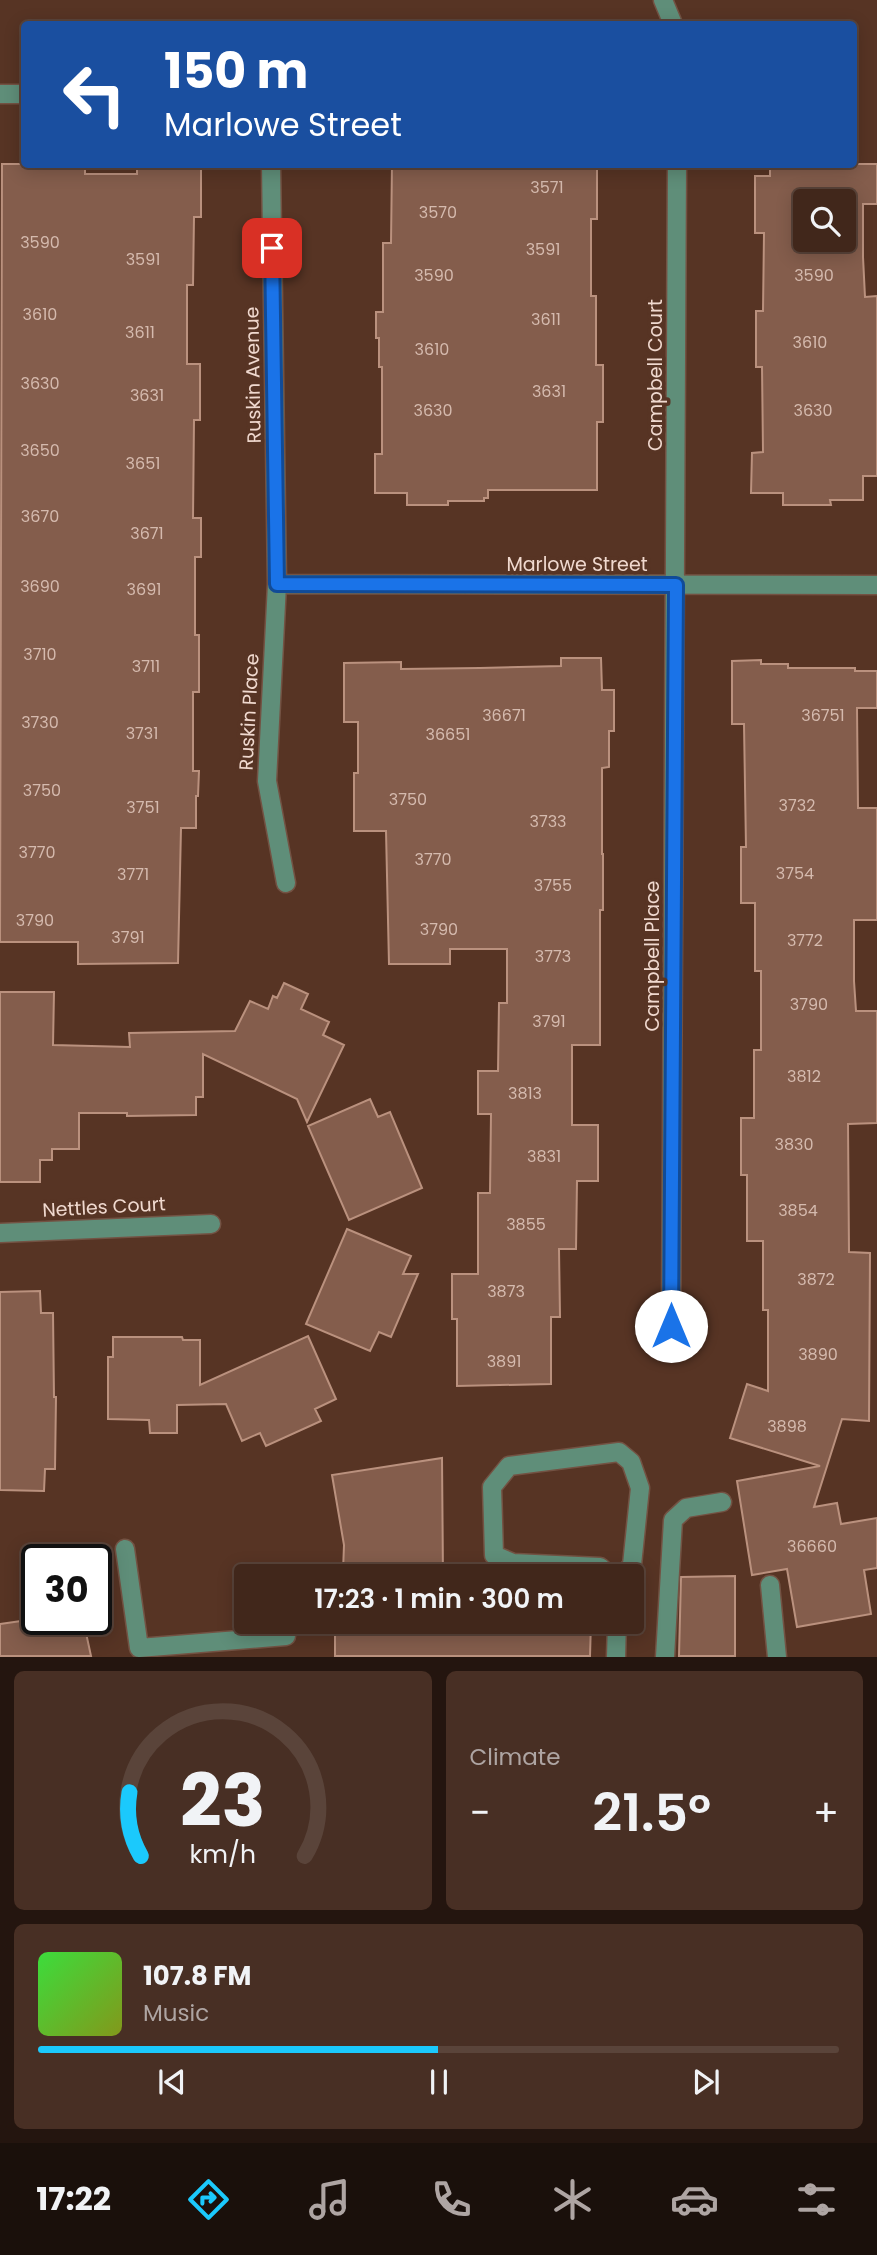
<!DOCTYPE html>
<html lang="en">
<head>
<meta charset="utf-8">
<style>
	body { margin:0; font-family:Poppins,sans-serif; background:#482f24; color:#f1f3f6; height:100vh; display:flex; flex-direction:column; font-size:26px; white-space:nowrap }
	* { box-sizing:border-box; margin:0 }
	p { font-size:23px; color:#aea5a3 }
	.icon { flex:none; width:38px; height:38px; fill:none; stroke:currentColor; stroke-width:2; stroke-linecap:round; stroke-linejoin:round }
	.map { position:relative; height:1657px; overflow:hidden }
	.details { display:flex; flex-direction:column; gap:14px; padding:14px; background:#24150f; flex:1 }
	.details>* { flex:none }
	.top-card { position:absolute; left:21px; top:21px; width:836px; height:147px; border-radius:7px; box-shadow:0 4px 18px #0003,0 0 0 2px #5a443a; background:#1a4fa0; color:#fff; overflow:hidden }
	.tools { position:absolute; left:793px; top:189px; display:grid; gap:14px }
	.tools a { display:grid; place-items:center; width:63px; height:63px; border-radius:7px; background:#41271b; box-shadow:0 4px 18px #0003,0 0 0 2px #5a443a; font-size:35px }
	.speed { position:absolute; left:21px; top:1544px; display:flex; gap:14px; font-size:35px; font-weight:700; text-align:center }
	.speed>* { display:grid; place-content:center; width:91px; height:91px; border-radius:50%; background:#41271b; box-shadow:0 4px 18px #0003,0 0 0 2px #5a443a; line-height:1 }
	.speed .limit { border:4px solid #111; border-radius:10px; background:#fff; color:#111 }
	.pin { position:absolute; display:grid; place-items:center; width:60px; height:60px; color:#fff; margin:-30px; border-radius:14px; box-shadow:0 4px 10px #0006 }
	.me { position:absolute; width:77px; margin:-38px; rotate:0deg; stroke-linejoin:round; filter:drop-shadow(0 0 5px #0008) }
	.turn { display:flex; align-items:center; gap:24px; height:147px; padding:0 28px; font-size:32px }
	.turn .icon { width:91px; height:91px; stroke-width:2.5 }
	.turn b { display:block; font-size:49px; line-height:60px }
	.big { font-size:52px; font-weight:600; line-height:1.1 }
	.details .widget { flex:1; display:flex; flex-direction:column; justify-content:center; gap:10px; min-width:0; padding:0 24px; border-radius:10px; background:#482f24 }
	.details .dial { align-items:center; gap:0 }
	.dial svg { height:182px; overflow:visible; fill:none; stroke:#5a443a; stroke-width:7; stroke-linecap:round; text-anchor:middle }
	.dial text { fill:#f1f3f6; stroke:none }
	.song { display:flex; align-items:center; gap:21px }
	.cover { width:84px; height:84px; border-radius:10px; background:linear-gradient(135deg,hsl(120 70% 55%),hsl(70 70% 35%)) }
	.played { height:7px; border-radius:4px; background:linear-gradient(90deg,#1bc9fc 50%,#5a443a 50%) }
	.keys { display:flex; justify-content:space-around; direction:ltr }
	.heat { display:flex; justify-content:space-between; align-items:center; font-size:38px; direction:ltr }
	.details .tiles { flex:1; display:grid; gap:14px; grid-template-columns:1fr 1fr }
	.widget:last-child { grid-column:span 2 }
	.trip { position:absolute; left:234px; top:1564px; width:410px; height:70px; border-radius:7px; background:#41271b; box-shadow:0 4px 18px #0003,0 0 0 2px #5a443a; font-weight:600; line-height:70px; text-align:center }
	.tab-bar { display:flex; height:112px; justify-content:space-around; align-items:center; background:#1a100b; color:#aea5a3 }
	.tab-bar .icon { width:49px; height:49px }
	.tab-bar .current { color:#1bc9fc }
	.tab-bar b { font-size:32px; color:#f1f3f6 }
	.map>svg:first-child { display:block }
	.building { fill:#845d4c; stroke:#ba917e; stroke-width:2; fill-rule:evenodd }
	.lines { fill:none; stroke-linecap:round; stroke-linejoin:round }
	.minor-casing { stroke:#735243; stroke-width:21 }
	.minor { stroke:#5f8e79; stroke-width:18 }
	.route-casing { stroke:#114b97; stroke-width:18 }
	.route { stroke:#1a73e8; stroke-width:12 }
	.labels { text-anchor:middle; dominant-baseline:central; stroke-width:7; stroke-linejoin:round; paint-order:stroke }
	.number-label { font-size:16px; fill:#d5baae }
	.street-label { font-size:19px; fill:#f0d9cf; stroke:#573424 }
</style>
</head>
<body>
<div class="map">
<svg width="877" height="1657" viewBox="0 0 877 1657">
	<rect width="100%" height="100%" fill="#573424"/>
	<path class="building" d="M2,164H85V174H137V164H201V217H194L193,285H187V364H200V420H194L193,518H201V557H195V635H199V692H193V771H199L198,796H196V828H181L178,963L78,964V942H0Z
		M392,164H597V219H591V296H596V365H603V422H597V490H488V498H484V501H448V505H407V493H375V454H382V367H379V338H376V312H383V243H391Z
		M770,164H877V204H863V257L865,297L877,296V476H863V500H830L831,505H783V493H751L752,453L763,452L762,367H756V311H763L764,233H755V176H770ZM805,201H844V240H805Z
		M561,658H601L602,690H614V731H609V767L602,768V854H603V910H600V1045H572V1125H598V1181H577L576,1249H559L560,1317H551V1384L457,1386V1319H452V1274H478V1193H490L491,1114H478V1071H498L499,1003H507V949H450V964H389L386,831H354V773H358V722H344V663L401,662V669L480,668L561,666Z
		M761,660V664H788V668H855V671H877V708H857L858,808H877V920H854V981L856,1011H877V1123L848,1124L849,1252L870,1253L869,1421L842,1419L814,1507L837,1503L841,1524L877,1518V1568L864,1570L871,1614L797,1627L787,1569L752,1575L737,1481L820,1466L730,1438L747,1384L768,1391V1310H763V1241H747V1175H741V1118H754V1050H761V971H755V903H741V847H746L744,724H732V661Z
		M284,983L308,994L301,1009L329,1022L323,1035L344,1045L307,1122L297,1099L203,1054V1097H196V1115L127,1116V1113H79V1149H52V1160H40V1182H0V992H54L53,1045L130,1047L129,1033L235,1031L250,1001L268,1009L273,996L277,998Z
		M370,1099L378,1117L390,1112L422,1188L349,1220L308,1126Z
		M347,1229L411,1256L403,1274H418L391,1337L379,1332L370,1351L306,1324Z
		M40,1291L41,1313H53L54,1397H56L55,1469H45L44,1491L0,1490V1292Z
		M308,1336L336,1399L315,1409L321,1421L266,1446L260,1433L242,1441L226,1404L177,1405V1433H150L149,1420L108,1419V1357H113V1337H182L183,1340H200V1385Z
		M442,1458L443,1577H335V1571H343L344,1545L332,1475Z
		M735,1576V1656H679L681,1577Z
		M35,1619H83L91,1656H0V1624Z
		M335,1622H443V1627L547,1628V1622H591L590,1656H335Z"/>
	<g class="lines">
		<g class="minor-casing">
			<path id="minor" d="M663,0L673,24
				M0,94H24
				M271,164L277,584L267,781L286,883
				M277,584L877,585
				M0,1233L211,1224
				M671,1326L677,164
				M125,1549L139,1648L286,1636
				M611,1577L600,1567L513,1563L494,1555L492,1487L509,1466L619,1452L631,1462L640,1488L632,1565L622,1577
				M770,1585L777,1657
				M616,1657L617,1622
				M665,1657L673,1520L686,1508L722,1502"/>
		</g>
		<use href="#minor" class="minor"/>
	</g>
	<g class="lines">
		<g class="route-casing">
			<path id="route" d="M272,248L277,584L676,585L671,1326"/>
		</g>
		<use href="#route" class="route"/>
	</g>
	<g class="labels">
		<g class="number-label">
			<text x="547" y="187">3571</text>
			<text x="438" y="212">3570</text>
			<text x="40" y="242">3590</text>
			<text x="543" y="249">3591</text>
			<text x="143" y="259">3591</text>
			<text x="434" y="275">3590</text>
			<text x="814" y="275">3590</text>
			<text x="40" y="314">3610</text>
			<text x="546" y="319">3611</text>
			<text x="140" y="332">3611</text>
			<text x="810" y="342">3610</text>
			<text x="432" y="349">3610</text>
			<text x="40" y="383">3630</text>
			<text x="549" y="391">3631</text>
			<text x="147" y="395">3631</text>
			<text x="433" y="410">3630</text>
			<text x="813" y="410">3630</text>
			<text x="40" y="450">3650</text>
			<text x="143" y="463">3651</text>
			<text x="40" y="516">3670</text>
			<text x="147" y="533">3671</text>
			<text x="40" y="586">3690</text>
			<text x="144" y="589">3691</text>
			<text x="40" y="654">3710</text>
			<text x="146" y="666">3711</text>
			<text x="504" y="715">36671</text>
			<text x="823" y="715">36751</text>
			<text x="40" y="722">3730</text>
			<text x="142" y="733">3731</text>
			<text x="448" y="734">36651</text>
			<text x="42" y="790">3750</text>
			<text x="408" y="799">3750</text>
			<text x="797" y="805">3732</text>
			<text x="143" y="807">3751</text>
			<text x="548" y="821">3733</text>
			<text x="37" y="852">3770</text>
			<text x="433" y="859">3770</text>
			<text x="795" y="873">3754</text>
			<text x="133" y="874">3771</text>
			<text x="553" y="885">3755</text>
			<text x="35" y="920">3790</text>
			<text x="439" y="929">3790</text>
			<text x="128" y="937">3791</text>
			<text x="805" y="940">3772</text>
			<text x="553" y="956">3773</text>
			<text x="809" y="1004">3790</text>
			<text x="549" y="1021">3791</text>
			<text x="804" y="1076">3812</text>
			<text x="525" y="1093">3813</text>
			<text x="794" y="1144">3830</text>
			<text x="544" y="1156">3831</text>
			<text x="798" y="1210">3854</text>
			<text x="526" y="1224">3855</text>
			<text x="816" y="1279">3872</text>
			<text x="506" y="1291">3873</text>
			<text x="818" y="1354">3890</text>
			<text x="504" y="1361">3891</text>
			<text x="787" y="1426">3898</text>
			<text x="812" y="1546">36660</text>
		</g>
		<g class="street-label">
			<text transform="translate(253 375) rotate(-91)">Ruskin Avenue</text>
			<text transform="translate(655 375) rotate(-90)">Campbell Court</text>
			<text x="577" y="564">Marlowe Street</text>
			<text transform="translate(249 712) rotate(-87)">Ruskin Place</text>
			<text transform="translate(652 956) rotate(-90)">Campbell Place</text>
			<text transform="translate(104 1207) rotate(-3)">Nettles Court</text>
		</g>
	</g>
</svg>
<div class="tools">
<a><svg class="icon" aria-label="search" viewBox="0 0 24 24"><circle cx="10" cy="10" r="6"/><path d="M15 15l6 6"/></svg></a>
</div>
<div class="speed"><div class="limit">30</div></div>
<div class="pin" style="left:272px;top:248px;background:#d93025"><svg class="icon" aria-label="arrive" viewBox="0 0 24 24"><path d="M6 21V4h12l-3 4 3 4H6"/></svg></div>
<svg class="me" style="left:671px;top:1326px" viewBox="-20 -20 40 40"><circle r="19" fill="#fff"/><path d="M0-13L10 11 0 6-10 11z" fill="#1a73e8"/></svg>
<div class="trip">17:23 · 1 min · 300 m</div>
<div class="top-card">
<div class="turn"><svg class="icon" aria-label="left" viewBox="0 0 24 24"><path d="M17 20v-9H6M10 6l-5 5 5 5"/></svg><div><b>150 m</b>Marlowe Street</div></div>
</div>
</div>
<section class="details">
<div class="tiles">
<div class="widget dial"><svg viewBox="0 0 100 80">
<path d="M14 69A42 42 0 1 1 86 69"/>
<path d="M14 69A42 42 0 0 1 9 41" stroke="#1bc9fc"/>
<text x="50" y="56" font-size="32" font-weight="700">23</text>
<text x="50" y="72" font-size="11">km/h</text>
</svg></div>
<div class="widget"><p>Climate</p>
<div class="heat"><a>−</a><b class="big">21.5°</b><a>+</a></div>
</div>
<div class="widget">
<div class="song"><i class="cover"></i><div><b>107.8 FM</b><p>Music</p></div></div>
<div class="played"></div>
<div class="keys"><svg class="icon" aria-label="previous" viewBox="0 0 24 24"><path d="M18 5L8 12l10 7zM5 5v14"/></svg><svg class="icon" aria-label="pause" viewBox="0 0 24 24"><path d="M8 5v14M16 5v14"/></svg><svg class="icon" aria-label="next" viewBox="0 0 24 24"><path d="M6 5l10 7-10 7zM19 5v14"/></svg></div>
</div>
</div>
</section>
<nav class="tab-bar">
<b>17:22</b>
<svg class="icon current" aria-label="directions" viewBox="0 0 24 24"><path d="M12 3l9 9-9 9-9-9zM9 14v-3h6M13 9l2 2-2 2"/></svg>
<svg class="icon" aria-label="music" viewBox="0 0 24 24"><path d="M9 18V5l10-2v13"/><circle cx="6" cy="18" r="3"/><circle cx="16" cy="16" r="3"/></svg>
<svg class="icon" aria-label="phone" viewBox="0 0 24 24"><path d="M5 4h4l2 5-3 2q2 4 5 5l2-3 5 2v4C11 20 4 13 5 4z"/></svg>
<svg class="icon" aria-label="climate" viewBox="0 0 24 24"><path d="M12 3v18M4 7l16 10M4 17L20 7"/></svg>
<svg class="icon" aria-label="car" viewBox="0 0 24 24"><path d="M5 17H2v-5l4-1 3-4h7l3 4 3 1v5h-3M9 17h6M6 11h13"/><circle cx="7" cy="17" r="2"/><circle cx="17" cy="17" r="2"/></svg>
<svg class="icon" aria-label="filters" viewBox="0 0 24 24"><path d="M4 7h16M4 17h16"/><circle cx="9" cy="7" r="2"/><circle cx="15" cy="17" r="2"/></svg>
</nav>
</body>
</html>
